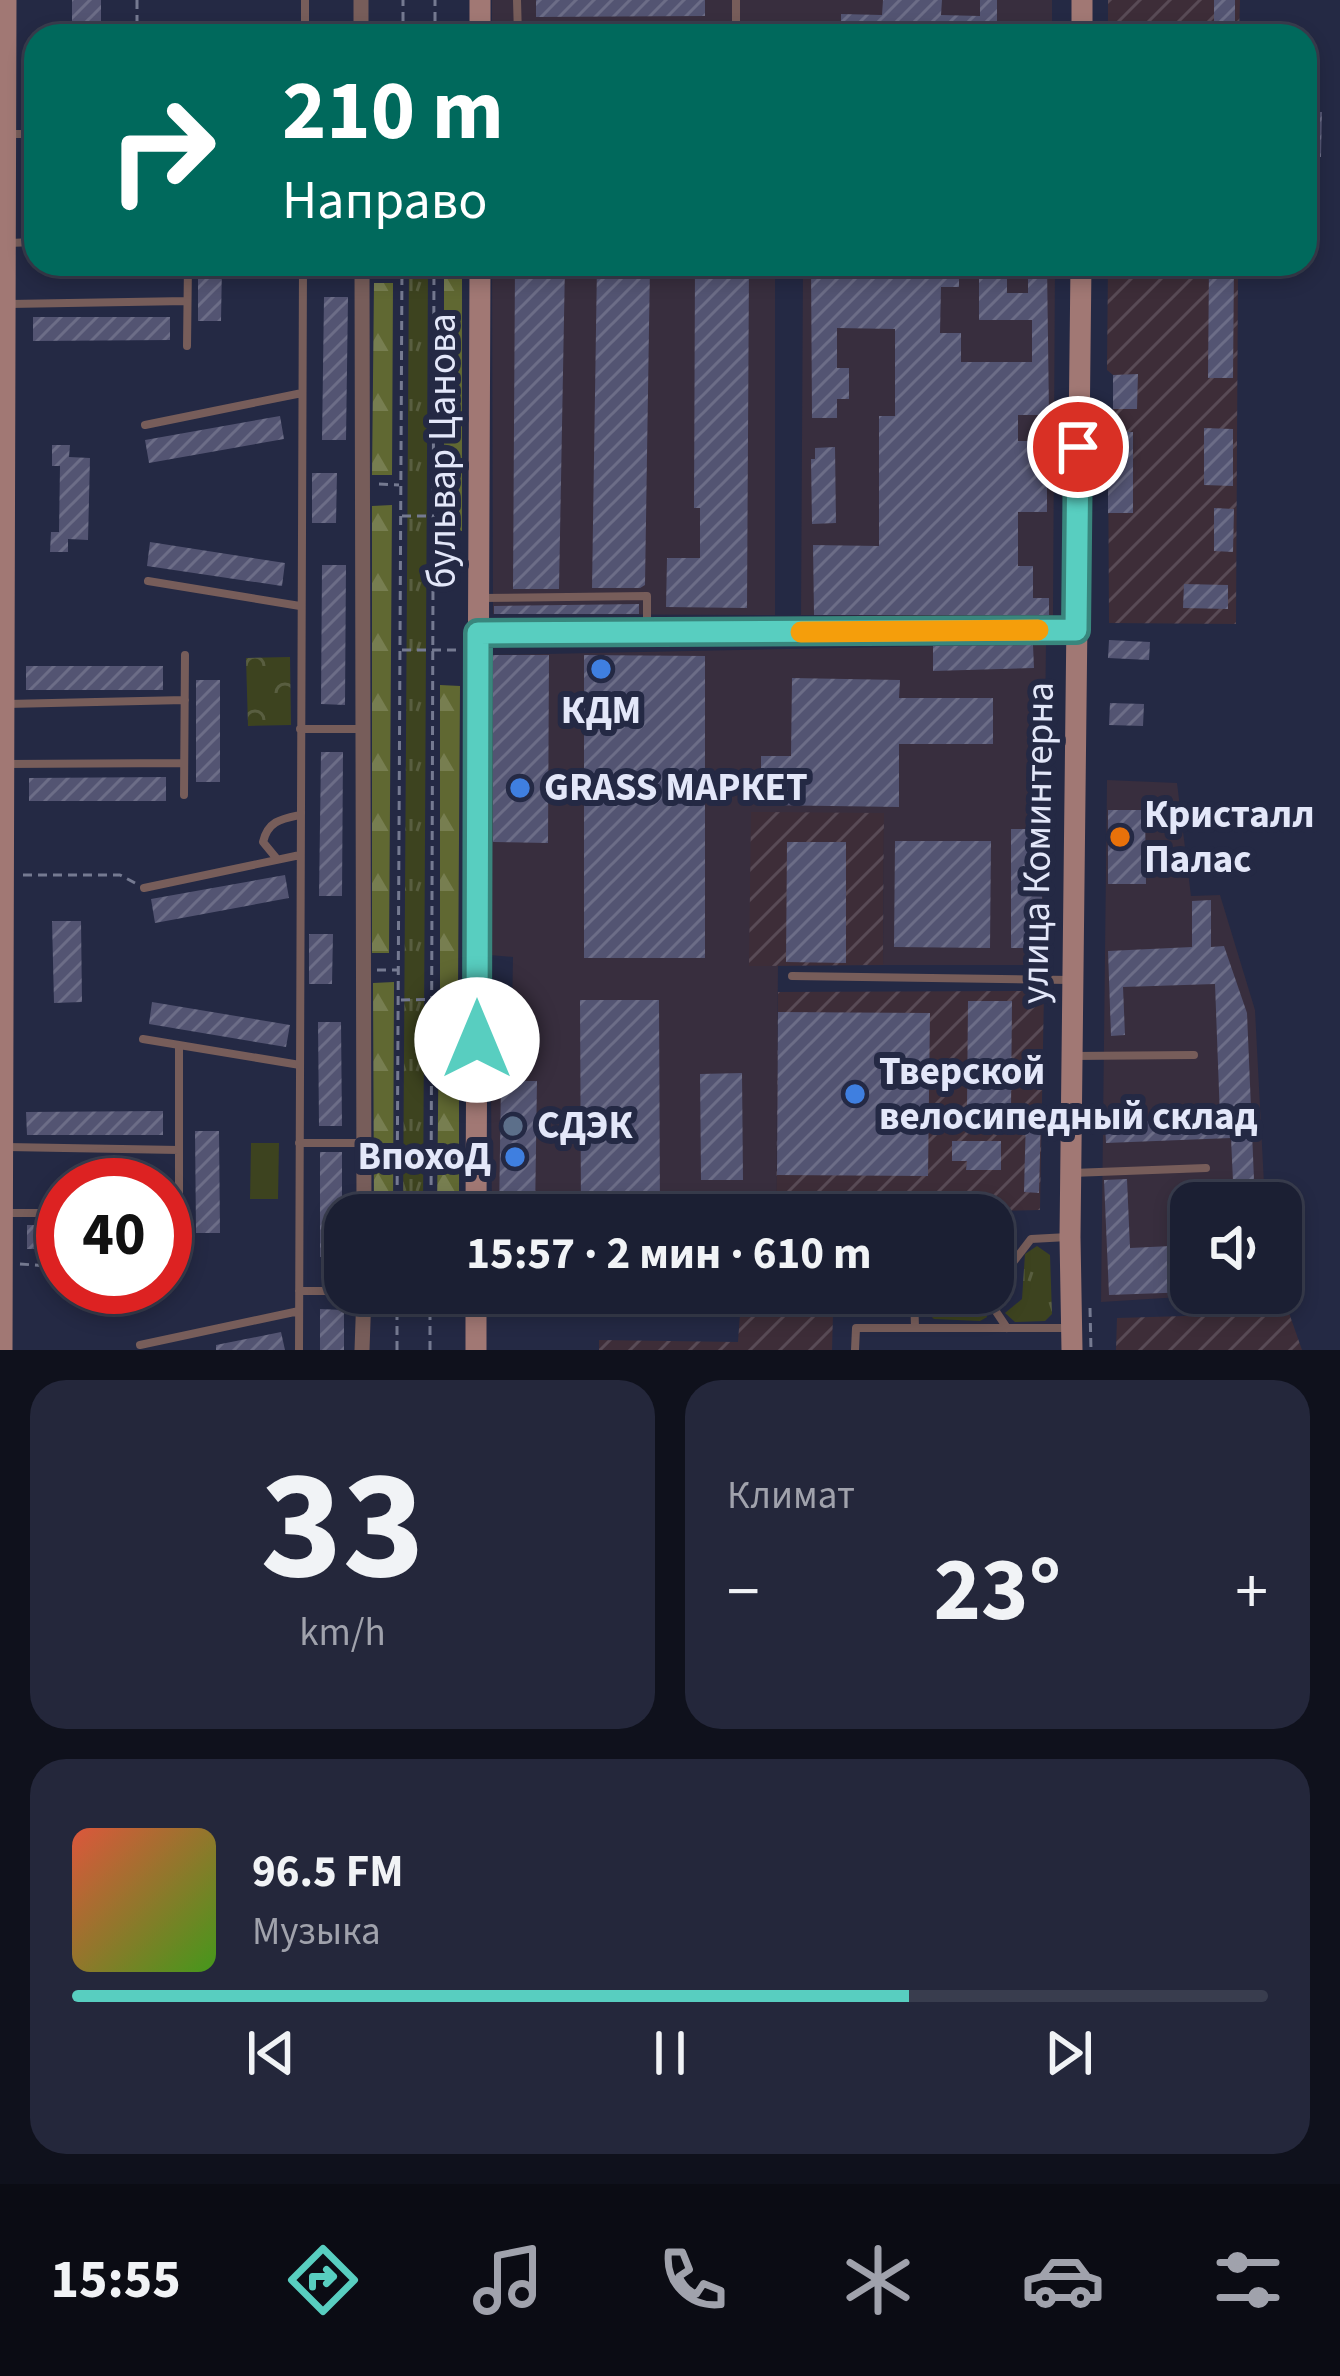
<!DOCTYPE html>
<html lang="ru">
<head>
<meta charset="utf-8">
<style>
	body { margin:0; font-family:"Source Sans 3",sans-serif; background:#24273b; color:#f1f3f6; height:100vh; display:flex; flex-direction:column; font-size:45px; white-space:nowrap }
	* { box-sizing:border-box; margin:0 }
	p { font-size:39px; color:#a0a2ac }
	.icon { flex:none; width:66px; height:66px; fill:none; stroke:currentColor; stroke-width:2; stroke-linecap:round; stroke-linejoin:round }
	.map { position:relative; height:1350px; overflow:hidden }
	.side { display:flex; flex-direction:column; gap:30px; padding:30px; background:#0f111c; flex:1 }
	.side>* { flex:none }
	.guide { position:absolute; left:24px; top:24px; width:1293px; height:252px; border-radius:36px; box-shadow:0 6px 18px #0003,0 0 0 3px #393d4e; background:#00695c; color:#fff; overflow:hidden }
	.tools { position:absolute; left:1170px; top:1182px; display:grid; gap:24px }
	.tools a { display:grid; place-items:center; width:132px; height:132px; border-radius:24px; background:#1b1f33; box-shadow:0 6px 18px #0003,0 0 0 3px #393d4e; font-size:60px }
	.speed { position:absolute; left:36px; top:1158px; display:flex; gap:24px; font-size:60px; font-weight:700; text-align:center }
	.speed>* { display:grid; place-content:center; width:156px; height:156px; border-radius:50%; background:#1b1f33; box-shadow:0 6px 18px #0003,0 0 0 3px #393d4e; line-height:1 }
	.speed .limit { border:18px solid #d22; background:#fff; color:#111 }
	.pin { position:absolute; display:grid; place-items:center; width:102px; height:102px; color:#fff; margin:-51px; border:6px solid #fff; border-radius:50%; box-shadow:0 3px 12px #0007 }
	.me { position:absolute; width:132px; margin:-66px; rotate:0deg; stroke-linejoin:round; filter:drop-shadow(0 0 9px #0008) }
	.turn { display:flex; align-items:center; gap:42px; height:252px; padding:0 60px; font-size:54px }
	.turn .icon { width:156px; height:156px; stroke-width:2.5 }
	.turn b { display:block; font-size:84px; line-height:102px }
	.big { font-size:90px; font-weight:700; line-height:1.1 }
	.side .widget { flex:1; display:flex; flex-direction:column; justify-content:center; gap:18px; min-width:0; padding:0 42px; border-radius:36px; background:#24273b }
	.side .dial { align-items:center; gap:0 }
	.dial b { font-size:156px; line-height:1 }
	.song { display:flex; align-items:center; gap:36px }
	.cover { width:144px; height:144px; border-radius:18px; background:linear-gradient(135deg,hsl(10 70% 55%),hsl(100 70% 35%)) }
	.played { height:12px; border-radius:6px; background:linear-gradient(90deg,#58cec0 70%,#393d4e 70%) }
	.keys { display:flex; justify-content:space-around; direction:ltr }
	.heat { display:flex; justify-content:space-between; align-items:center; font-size:66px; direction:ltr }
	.side .tiles { flex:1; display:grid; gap:30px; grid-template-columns:1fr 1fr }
	.widget:last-child { grid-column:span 2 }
	.trip { position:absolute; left:324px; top:1194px; width:690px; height:120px; border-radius:36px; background:#1b1f33; box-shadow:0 6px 18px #0003,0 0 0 3px #393d4e; font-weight:700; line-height:120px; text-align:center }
	.tab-bar { display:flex; height:192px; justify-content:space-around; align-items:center; background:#0b0c14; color:#a0a2ac }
	.tab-bar .icon { width:84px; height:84px }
	.tab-bar .active { color:#58cec0 }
	.tab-bar b { font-size:54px; color:#f1f3f6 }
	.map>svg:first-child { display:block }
	.commercial { fill:#382e3e }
	.industrial { fill:url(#industrial-furrows) }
	.grass { fill:url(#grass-tufts) }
	.forest { fill:url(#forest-firs) }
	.park { fill:url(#park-crowns) }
	.garden { fill:#3d431f }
	.building { fill:url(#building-hatch); fill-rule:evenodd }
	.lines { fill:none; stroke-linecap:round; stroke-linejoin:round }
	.path { stroke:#757a91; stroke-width:3; stroke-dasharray:9 6; stroke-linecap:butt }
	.lane { stroke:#775d5a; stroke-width:8 }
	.street { stroke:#775d5a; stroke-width:15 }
	.secondary { stroke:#a17874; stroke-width:21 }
	.route-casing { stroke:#39867d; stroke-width:30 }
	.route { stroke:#58cec0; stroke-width:21 }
	.slow { stroke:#f59e0b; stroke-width:21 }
	.shop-dot { fill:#3f7fe0; stroke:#242944; stroke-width:4.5 }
	.food-dot { fill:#e8710a; stroke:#242944; stroke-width:4.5 }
	.service-dot { fill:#5c6f8a; stroke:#242944; stroke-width:4.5 }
	.labels { text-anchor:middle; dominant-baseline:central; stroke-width:12; stroke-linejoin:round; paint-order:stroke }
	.street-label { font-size:39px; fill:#e3e7f9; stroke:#242944 }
	.poi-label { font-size:39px; font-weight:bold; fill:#e3e7f9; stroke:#242944; text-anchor:start }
</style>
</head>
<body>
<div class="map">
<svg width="1340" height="1350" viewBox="0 0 1340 1350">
	<defs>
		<pattern id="industrial-furrows" width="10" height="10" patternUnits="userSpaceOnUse" patternTransform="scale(3)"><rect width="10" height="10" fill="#3d2d38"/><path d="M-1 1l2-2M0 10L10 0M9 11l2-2" fill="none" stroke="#594b56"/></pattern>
		<pattern id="grass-tufts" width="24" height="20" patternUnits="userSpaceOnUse" patternTransform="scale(3)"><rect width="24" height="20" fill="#3d431f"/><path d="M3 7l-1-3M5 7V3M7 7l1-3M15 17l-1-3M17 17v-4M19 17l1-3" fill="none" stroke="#595e40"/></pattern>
		<pattern id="forest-firs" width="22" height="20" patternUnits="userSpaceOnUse" patternTransform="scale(3)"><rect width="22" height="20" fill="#606832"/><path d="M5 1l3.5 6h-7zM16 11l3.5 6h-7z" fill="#777e50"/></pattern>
		<pattern id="park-crowns" width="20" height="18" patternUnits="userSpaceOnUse" patternTransform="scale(3)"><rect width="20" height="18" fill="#3d431f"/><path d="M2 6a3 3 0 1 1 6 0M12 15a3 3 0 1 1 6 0" fill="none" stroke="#595e40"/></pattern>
		<pattern id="building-hatch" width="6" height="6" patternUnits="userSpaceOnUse" patternTransform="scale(3)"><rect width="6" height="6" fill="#535472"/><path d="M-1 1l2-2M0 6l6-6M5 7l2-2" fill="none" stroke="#6c6d87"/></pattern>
	</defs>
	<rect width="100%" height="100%" fill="#242944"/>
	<path class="commercial" d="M492,0H1052V36H492Z
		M492,264H775V615L493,614Z
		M803,264H1055L1053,617L801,615Z
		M1046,644L1042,965H883L884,814L750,966L778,965L776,1215H492L491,1091L511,1065L513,957L489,955L490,655Z
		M1107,780L1177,783L1191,896L1220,895L1255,1010L1265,1203H1191V1293H1244L1101,1302Z
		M492,1293H776V1314L492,1307Z"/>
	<path class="industrial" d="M1108,0H1240L1239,36H1108Z
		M1108,264H1238L1236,624L1109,623L1108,432L1113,430V375L1107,370Z
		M751,812L884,813L883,965L749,966Z
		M1044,991L1040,1210L776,1215L778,992Z
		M776,1293H923V1314H833L832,1350H599V1340L738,1342L740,1314L776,1313Z
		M1289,1313L1302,1350H1116L1117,1318Z"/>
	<path class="grass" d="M409,264H428L423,1215H403Z
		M1037,1246L1050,1255L1052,1314L1045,1321L1015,1322L1005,1313L1022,1299L1025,1254Z
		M925,1293H968L986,1310L987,1317L980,1321L934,1319L925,1311Z"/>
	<path class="forest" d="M444,264H462V531H444Z
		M374,283H393L392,475H372Z
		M392,505L389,953H372V506Z
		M440,685L460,686L458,989H440Z
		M394,982L393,1215H374L373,983Z
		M459,1009V1215H437L439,1010Z"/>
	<path class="park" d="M290,657L291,725L248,726L246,658Z"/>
	<path class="garden" d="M251,1143H279L278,1199H250Z"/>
	<path class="building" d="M72,0H101V36H72Z
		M536,0H705V16L536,17Z
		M883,0H942L941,15L980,16V0H997V36H841V14L882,15Z
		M1214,0H1235V36H1214Z
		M1305,112H1322L1321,157H1305Z
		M198,264H222L221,321H198Z
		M515,264H565L559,589H513Z
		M597,264H650L645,585L640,588H592Z
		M695,264H749L747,608L666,607L667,558H700V508H694Z
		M811,264H1007V293H1028V264H1047L1049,415H1018V441H1047V512H1018V566H1033V598H1049V615H814L813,545L879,546V416H895V329L837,328V368H849V399H837V418H812ZM959,276H979V320H1032V362H961V333H940L941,287H959Z
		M1209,264H1234L1233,378H1208Z
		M324,297H348L346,440H322Z
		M33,317H170V340L33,341Z
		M1138,374L1137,409H1113V375Z
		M280,416L284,439L149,463L145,440Z
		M1204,428L1233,429V486L1204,485Z
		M1108,432H1133V513H1108Z
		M52,445H70L69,457L90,458L88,540L68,539V552H50L51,532H59L60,466H52Z
		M835,447L836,523L812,524L811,459H815V448Z
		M312,473H337L336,523H312Z
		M1214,508L1234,509L1233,552L1214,551Z
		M150,542L285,563L282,586L147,566Z
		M322,565H346L345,705L321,704Z
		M1184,584L1228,585V609L1183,608Z
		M639,604V614H494V606Z
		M1109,640L1150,642L1149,660L1108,658Z
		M1033,645L1034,668L933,671V646Z
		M493,655H549L548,843L493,842Z
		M584,655L705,656V958H584Z
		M26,666H163V690H26Z
		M792,678L900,680L899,698H993V744H899V807L761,805V756H791Z
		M196,680H220V782H196Z
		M1110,703L1144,704L1143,726L1109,725Z
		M321,752H343L342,896H319Z
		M166,777V801H29V778Z
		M1108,810H1145L1146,884H1108Z
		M1011,829H1042V948H1011Z
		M895,841H991L990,948L894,947Z
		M787,842H846V963L786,962Z
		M285,875L289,898L155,923L151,899Z
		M1211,900V947L1224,946L1247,1013L1255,1203H1234L1231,1138L1106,1143L1105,1123L1220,1118L1215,984L1123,987L1125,1035L1111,1036L1108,951L1192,947V901Z
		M52,921H81L82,1002L54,1003Z
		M309,934H333L332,984H309Z
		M580,1000H659L660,1215H581Z
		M968,1001H1012L1011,1108L967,1107Z
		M152,1002L290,1025L286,1047L149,1024Z
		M778,1012L930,1013L928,1176L777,1175Z
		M318,1022H341L342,1126H319Z
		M512,1049H525L524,1081H537L535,1215H499L501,1081H511Z
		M742,1073L743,1180H701L700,1074Z
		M163,1111V1135H27L26,1112Z
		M1026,1115L1041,1116L1039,1193L1024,1192Z
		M195,1131H219L220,1233H196Z
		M952,1141H1001V1170H966L967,1161H952Z
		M320,1152H342V1257H320Z
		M1127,1179L1130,1248L1191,1245V1292L1109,1295L1104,1180Z
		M27,1225H63V1249H27Z
		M320,1309L344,1310V1350H320Z
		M281,1332L285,1350H216V1345Z"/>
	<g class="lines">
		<path class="path" d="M137,0V36
			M435,32L463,34
			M403,36V0
			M435,36V0
			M23,205L36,196
			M377,275L434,274
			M379,484L399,485
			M402,516H434
			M402,650H458
			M23,875H120L137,884
			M377,970H398
			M401,1000L457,999
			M433,1160H459
			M397,1215L402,264
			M431,1215L434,264
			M20,1264L63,1267
			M165,1267H171L177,1246
			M1090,1308L1091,1350
			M397,1350V1293
			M430,1350V1293"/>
		<path class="lane" d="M517,0L518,36
			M305,36V0
			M736,36V0
			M7,134H36
			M8,243L36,242
			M303,275H360
			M9,304L187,301
			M187,346L188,264
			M145,425L302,393
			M148,581L300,606
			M480,598L647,596V631
			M7,704L185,700
			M300,729H363
			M5,764L184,763
			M184,795L185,655
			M277,859L263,842C268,821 281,819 300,815
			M144,888L300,855
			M792,976L1071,980
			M143,1039L300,1065
			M1073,1056L1194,1055
			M299,1143H364
			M7,1147L179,1150
			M1072,1173L1206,1168
			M5,1213H63
			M913,1213V1215
			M165,1214H179
			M179,1239V1045
			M993,1265H1011L1031,1239L1068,1237
			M995,1290V1310L1007,1328
			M299,1291H345
			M914,1293L915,1328
			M977,1293L994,1309
			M140,1345L299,1311
			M299,1350L303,264
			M855,1350L856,1328H1070"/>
		<path class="street" d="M361,0V36
			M362,264L364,1215
			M452,1293L476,1294
			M362,1350L364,1293"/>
		<path class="secondary" d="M1082,0V36
			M480,36V0
			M478,633L1076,630
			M476,1215L480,264
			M2,1350L6,0
			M476,1350V1293
			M1072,1350L1070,1237L1081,264"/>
	</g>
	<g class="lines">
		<g class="route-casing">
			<path id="route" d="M477,1040L478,633L1076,630L1078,447"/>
		</g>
		<use href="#route" class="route"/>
		<path class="slow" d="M801,632L1038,630"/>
	</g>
	<g class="shop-dot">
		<circle cx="601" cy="669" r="12"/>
		<circle cx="520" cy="788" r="12"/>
		<circle cx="855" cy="1094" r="12"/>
		<circle cx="515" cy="1157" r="12"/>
	</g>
	<circle class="food-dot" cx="1120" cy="837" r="12"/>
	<circle class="service-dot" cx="513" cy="1126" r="12"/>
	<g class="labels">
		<g class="street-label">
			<text transform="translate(443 451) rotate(-90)">бульвар Цанова</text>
			<text transform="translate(1038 843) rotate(-89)">улица Коминтерна</text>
		</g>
		<g class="poi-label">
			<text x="601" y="711" text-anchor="middle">КДМ</text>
			<text x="544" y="788">GRASS МАРКЕТ</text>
			<text x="1144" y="815">Кристалл<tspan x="1144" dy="45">Палас</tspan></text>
			<text x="879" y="1072">Тверской<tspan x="879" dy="45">велосипедный склад</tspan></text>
			<text x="537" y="1126">СДЭК</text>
			<text x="491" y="1157" text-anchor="end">ВпохоД</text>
		</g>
	</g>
</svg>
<div class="tools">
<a><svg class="icon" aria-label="sound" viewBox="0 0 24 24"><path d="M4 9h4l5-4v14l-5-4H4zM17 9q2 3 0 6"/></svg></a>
</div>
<div class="speed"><div class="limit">40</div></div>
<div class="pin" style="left:1078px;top:447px;background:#d93025"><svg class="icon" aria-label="arrive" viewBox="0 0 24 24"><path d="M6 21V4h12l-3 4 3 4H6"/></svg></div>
<svg class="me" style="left:477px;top:1040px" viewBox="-20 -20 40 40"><circle r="19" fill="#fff"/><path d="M0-13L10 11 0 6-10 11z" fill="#58cec0"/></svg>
<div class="trip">15:57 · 2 мин · 610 m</div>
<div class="guide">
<div class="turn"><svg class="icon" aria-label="right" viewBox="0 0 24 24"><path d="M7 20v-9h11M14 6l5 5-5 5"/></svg><div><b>210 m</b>Направо</div></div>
</div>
</div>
<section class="side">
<div class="tiles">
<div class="widget dial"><b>33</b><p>km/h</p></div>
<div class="widget"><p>Климат</p>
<div class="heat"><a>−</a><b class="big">23°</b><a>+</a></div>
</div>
<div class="widget">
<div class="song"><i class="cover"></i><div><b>96.5 FM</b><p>Музыка</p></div></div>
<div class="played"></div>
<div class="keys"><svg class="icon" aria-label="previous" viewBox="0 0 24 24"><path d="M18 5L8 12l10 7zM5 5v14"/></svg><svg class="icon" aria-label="pause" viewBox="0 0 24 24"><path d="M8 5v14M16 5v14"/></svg><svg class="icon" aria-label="next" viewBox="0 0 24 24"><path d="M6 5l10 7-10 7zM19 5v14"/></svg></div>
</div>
</div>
</section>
<nav class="tab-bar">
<b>15:55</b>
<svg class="icon active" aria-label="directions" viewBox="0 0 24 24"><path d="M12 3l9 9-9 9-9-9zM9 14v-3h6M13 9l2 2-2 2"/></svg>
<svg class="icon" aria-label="music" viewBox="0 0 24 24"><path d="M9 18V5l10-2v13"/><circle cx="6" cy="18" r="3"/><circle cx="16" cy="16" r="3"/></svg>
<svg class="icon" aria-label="phone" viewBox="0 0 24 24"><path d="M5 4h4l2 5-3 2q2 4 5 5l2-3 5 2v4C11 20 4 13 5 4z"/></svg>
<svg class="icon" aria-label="climate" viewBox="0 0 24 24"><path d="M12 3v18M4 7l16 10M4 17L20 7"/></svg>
<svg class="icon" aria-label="car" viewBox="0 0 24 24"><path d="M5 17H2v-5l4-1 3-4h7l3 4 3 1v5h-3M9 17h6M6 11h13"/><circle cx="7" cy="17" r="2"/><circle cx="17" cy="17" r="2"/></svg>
<svg class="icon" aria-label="filters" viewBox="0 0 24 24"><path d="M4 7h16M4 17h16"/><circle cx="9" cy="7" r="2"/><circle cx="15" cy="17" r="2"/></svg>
</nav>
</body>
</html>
